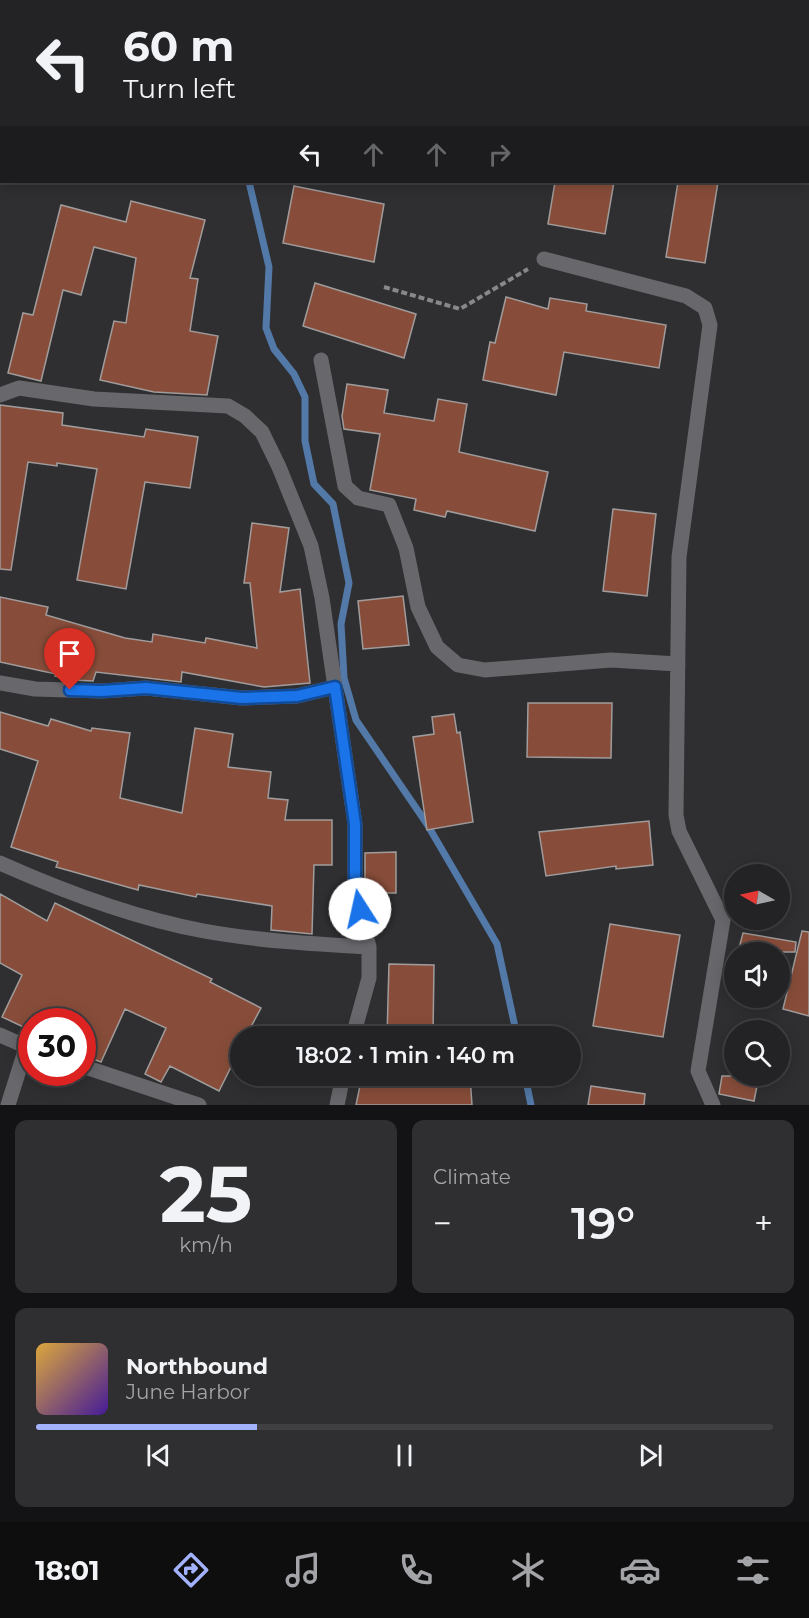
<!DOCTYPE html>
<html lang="en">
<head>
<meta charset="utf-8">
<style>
	body { margin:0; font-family:Montserrat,sans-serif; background:#2f2f32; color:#f1f3f6; height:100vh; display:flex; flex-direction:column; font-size:22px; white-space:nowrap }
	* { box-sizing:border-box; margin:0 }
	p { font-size:20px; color:#a3a4a7 }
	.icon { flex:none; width:33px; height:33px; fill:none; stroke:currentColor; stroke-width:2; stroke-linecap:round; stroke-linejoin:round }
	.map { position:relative; height:1105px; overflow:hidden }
	.sheet { display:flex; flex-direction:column; gap:15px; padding:15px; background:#131315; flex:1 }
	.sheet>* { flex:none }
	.hud { position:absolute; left:0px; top:0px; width:810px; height:183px; box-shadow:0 3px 15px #0003,0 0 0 2px #404043; background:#232326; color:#f1f3f6; overflow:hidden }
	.needle { width:39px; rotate:279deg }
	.buttons { position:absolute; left:724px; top:864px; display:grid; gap:12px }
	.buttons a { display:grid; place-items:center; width:66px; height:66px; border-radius:50%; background:#232326; box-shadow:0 3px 15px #0003,0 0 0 2px #404043; font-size:30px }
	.speed { position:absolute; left:18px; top:1008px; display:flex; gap:12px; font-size:30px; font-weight:700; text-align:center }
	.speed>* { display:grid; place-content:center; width:78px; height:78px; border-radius:50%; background:#232326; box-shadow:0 3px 15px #0003,0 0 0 2px #404043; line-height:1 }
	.speed .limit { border:9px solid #d22; background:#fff; color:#111 }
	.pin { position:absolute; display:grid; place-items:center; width:51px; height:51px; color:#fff; margin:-62px -26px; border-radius:50% 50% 50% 0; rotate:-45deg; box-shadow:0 0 6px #0007 }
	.pin .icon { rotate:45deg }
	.me { position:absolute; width:66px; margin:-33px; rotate:350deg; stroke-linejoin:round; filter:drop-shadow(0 0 4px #0008) }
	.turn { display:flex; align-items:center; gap:21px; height:126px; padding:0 24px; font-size:27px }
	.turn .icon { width:78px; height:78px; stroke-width:2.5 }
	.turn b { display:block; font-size:42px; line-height:51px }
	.lanes { display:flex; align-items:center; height:57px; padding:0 24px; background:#0003; justify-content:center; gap:30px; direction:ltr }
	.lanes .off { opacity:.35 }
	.big { font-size:45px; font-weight:600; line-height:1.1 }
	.sheet .tile { flex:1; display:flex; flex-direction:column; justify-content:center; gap:9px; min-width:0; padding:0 21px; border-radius:12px; background:#2f2f32 }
	.sheet .dial { align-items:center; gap:0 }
	.dial b { font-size:78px; line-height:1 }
	.song { display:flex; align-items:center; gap:18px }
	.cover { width:72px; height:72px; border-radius:9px; background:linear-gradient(135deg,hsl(40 70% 55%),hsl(260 70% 35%)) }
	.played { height:6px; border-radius:3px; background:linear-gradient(90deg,#a3b2fd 30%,#404043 30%) }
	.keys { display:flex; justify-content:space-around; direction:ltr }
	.heat { display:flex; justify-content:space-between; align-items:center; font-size:33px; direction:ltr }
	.sheet .tiles { flex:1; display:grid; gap:15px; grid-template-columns:1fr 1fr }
	.tile:last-child { grid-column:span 2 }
	.trip { position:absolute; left:230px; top:1026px; width:351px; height:60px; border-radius:30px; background:#232326; box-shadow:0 3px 15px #0003,0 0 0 2px #404043; font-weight:600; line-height:60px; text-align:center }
	.tab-bar { display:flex; height:96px; justify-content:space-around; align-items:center; background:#0e0e0f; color:#a3a4a7 }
	.tab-bar .icon { width:42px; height:42px }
	.tab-bar .on { color:#a3b2fd }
	.tab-bar b { font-size:27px; color:#f1f3f6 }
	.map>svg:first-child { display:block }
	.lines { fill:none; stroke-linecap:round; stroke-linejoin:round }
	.stream { stroke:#5279a7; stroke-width:7 }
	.building { fill:#884d3a; stroke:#a09c9b; stroke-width:1.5 }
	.path { stroke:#88888b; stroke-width:4; stroke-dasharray:6 3; stroke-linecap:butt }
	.minor { stroke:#68686c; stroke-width:15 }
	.route-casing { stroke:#114b97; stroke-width:15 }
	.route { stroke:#1a73e8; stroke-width:10 }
</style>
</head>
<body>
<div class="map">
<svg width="809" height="1105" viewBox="0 0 809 1105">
	<rect width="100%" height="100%" fill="#2f2f32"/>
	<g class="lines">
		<path class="stream" d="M209,0L210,2
			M249,182L269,267L266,328L274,349L294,374L305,397V441L314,484L333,504L349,583L341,624L344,678L356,720L427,824L497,944L517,1036
			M525,1076L531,1105"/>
	</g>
	<path class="building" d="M555,182H614L605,234L548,224Z
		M678,182H718L705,263L666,257Z
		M294,186L384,204L374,262L283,243Z
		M131,201L205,220L190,278L198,279L190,331L218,336L207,395L154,392L100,380L114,321L126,323L136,258L94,247L81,295L63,290L41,381L8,373L23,313L33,315L61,205L126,222Z
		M315,283L416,314L404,358L303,326Z
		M506,297L548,309L550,298L587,304L586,311L666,325L659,368L564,352L556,395L483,380L490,342L495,343Z
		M347,384L388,390L384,413L434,421L438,399L467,404L459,452L548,472L535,531L447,511L445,517L414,510L416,499L370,490L380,434L344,429L342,416Z
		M0,405L63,413L62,425L144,437L146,429L198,437L190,488L145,482L126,589L77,580L97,469L57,463V466L28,462L11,570L0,569Z
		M613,509L656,514L647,596L603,591Z
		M252,523L289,528L280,592L300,589L310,683L264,687L182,672L181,682L96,672L93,681L71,680L55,676L56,674L0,662V597L48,607L46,615L125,638L152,642L153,634L205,643L206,638L257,648L250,583H244Z
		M403,596L409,645L363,649L358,601Z
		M528,703H612L611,758L527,757Z
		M0,712L48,726L51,719L91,731L92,728L130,733L120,798L182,813L195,728L233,734L228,767L271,772L268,798L288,800L285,820H332V865H314L312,934L271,930L272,906L197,894L196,897L139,885L138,890L56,867L58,862L11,847L38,761L0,749Z
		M454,714L457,733L460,732L473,822L427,830L413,737L434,734L432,717Z
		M649,821L653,865L616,869V866L546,876L539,832Z
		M396,852V893H365V853Z
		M0,894L47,921L55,903L212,979L210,982L261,1008L246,1036H240V1049L219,1091L170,1066L161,1082L145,1074L166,1028L125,1009L101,1062L82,1055V1022H32V1031L2,1017L22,975L0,963Z
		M610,924L680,935L663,1037L593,1026Z
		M802,931L809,932V1016L783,1009Z
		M743,933L796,942L795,952H738Z
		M389,964L434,965L433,1036H387Z
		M362,1076H470L472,1105H356Z
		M722,1076H759L754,1101L719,1094Z
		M591,1086L645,1094L644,1105H588Z"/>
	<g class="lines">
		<path class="path" d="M384,287L460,309L528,269"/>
		<path class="minor" d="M575,0L582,2
			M128,2V0
			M764,2L766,0
			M544,259L686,296L705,308L710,325L679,557L676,815L679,831L723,920L698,1071L713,1105
			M321,360L345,486L358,498L389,505L406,548L418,607L437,647L458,665L485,670L611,660L678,664
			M0,395L19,388L94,399L228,406L245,416L262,432L279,467L311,546L322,598L355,824V893L369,947V978L353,1036
			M0,683L35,689L102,691L146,688L242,698L297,696L335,687
			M0,863C65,892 134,918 204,931C259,941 314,944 369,947
			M0,1035L32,1049
			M82,1066L199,1105
			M8,1105L26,1048
			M337,1105L343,1076"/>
	</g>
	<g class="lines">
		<g class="route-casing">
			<path id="route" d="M70,690L102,691L146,688L242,698L297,696L335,687L355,824V893L360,909"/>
		</g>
		<use href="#route" class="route"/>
	</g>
</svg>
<div class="buttons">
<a><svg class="needle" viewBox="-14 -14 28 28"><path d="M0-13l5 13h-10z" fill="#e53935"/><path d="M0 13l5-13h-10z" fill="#a3a4a7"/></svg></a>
<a><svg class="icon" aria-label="sound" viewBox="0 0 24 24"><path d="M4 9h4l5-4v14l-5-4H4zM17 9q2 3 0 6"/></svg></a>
<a><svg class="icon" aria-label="search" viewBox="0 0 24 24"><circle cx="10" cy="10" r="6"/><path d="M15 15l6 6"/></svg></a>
</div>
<div class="speed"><div class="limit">30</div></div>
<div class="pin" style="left:70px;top:690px;background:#d93025"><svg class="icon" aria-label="arrive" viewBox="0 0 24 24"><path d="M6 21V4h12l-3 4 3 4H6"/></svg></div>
<svg class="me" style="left:360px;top:909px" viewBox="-20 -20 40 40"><circle r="19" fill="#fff"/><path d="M0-13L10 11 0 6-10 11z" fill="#1a73e8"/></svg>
<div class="trip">18:02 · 1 min · 140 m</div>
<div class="hud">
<div class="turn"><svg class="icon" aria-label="left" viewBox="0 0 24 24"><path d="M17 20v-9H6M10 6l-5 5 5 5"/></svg><div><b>60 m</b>Turn left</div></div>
<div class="lanes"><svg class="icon" aria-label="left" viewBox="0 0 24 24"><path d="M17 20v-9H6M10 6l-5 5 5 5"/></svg><svg class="icon off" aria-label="ahead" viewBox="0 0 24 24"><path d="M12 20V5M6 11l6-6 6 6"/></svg><svg class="icon off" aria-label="ahead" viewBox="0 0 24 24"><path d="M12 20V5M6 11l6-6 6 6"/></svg><svg class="icon off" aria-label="right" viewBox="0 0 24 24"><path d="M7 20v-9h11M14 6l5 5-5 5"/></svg></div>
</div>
</div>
<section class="sheet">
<div class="tiles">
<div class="tile dial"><b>25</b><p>km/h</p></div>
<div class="tile"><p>Climate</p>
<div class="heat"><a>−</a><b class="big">19°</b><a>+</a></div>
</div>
<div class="tile">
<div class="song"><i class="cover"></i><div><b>Northbound</b><p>June Harbor</p></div></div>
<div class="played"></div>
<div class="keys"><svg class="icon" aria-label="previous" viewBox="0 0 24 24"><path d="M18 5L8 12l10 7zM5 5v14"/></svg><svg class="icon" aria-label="pause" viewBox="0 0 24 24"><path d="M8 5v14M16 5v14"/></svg><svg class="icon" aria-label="next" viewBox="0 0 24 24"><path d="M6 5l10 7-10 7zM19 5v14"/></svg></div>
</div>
</div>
</section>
<nav class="tab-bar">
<b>18:01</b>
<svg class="icon on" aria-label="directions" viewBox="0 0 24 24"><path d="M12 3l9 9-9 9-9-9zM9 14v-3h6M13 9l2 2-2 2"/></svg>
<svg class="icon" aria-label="music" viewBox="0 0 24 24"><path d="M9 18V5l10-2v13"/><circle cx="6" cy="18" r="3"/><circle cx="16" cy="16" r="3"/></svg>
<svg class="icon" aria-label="phone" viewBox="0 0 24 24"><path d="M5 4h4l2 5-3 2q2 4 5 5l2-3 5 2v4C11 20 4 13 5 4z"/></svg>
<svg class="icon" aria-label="climate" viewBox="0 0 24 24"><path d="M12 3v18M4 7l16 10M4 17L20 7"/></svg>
<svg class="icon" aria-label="car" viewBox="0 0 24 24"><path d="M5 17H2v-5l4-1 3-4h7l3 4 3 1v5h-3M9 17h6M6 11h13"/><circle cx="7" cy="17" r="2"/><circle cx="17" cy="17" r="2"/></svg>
<svg class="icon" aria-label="filters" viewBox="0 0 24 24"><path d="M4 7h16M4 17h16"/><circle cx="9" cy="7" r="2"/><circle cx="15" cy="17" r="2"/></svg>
</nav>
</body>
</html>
